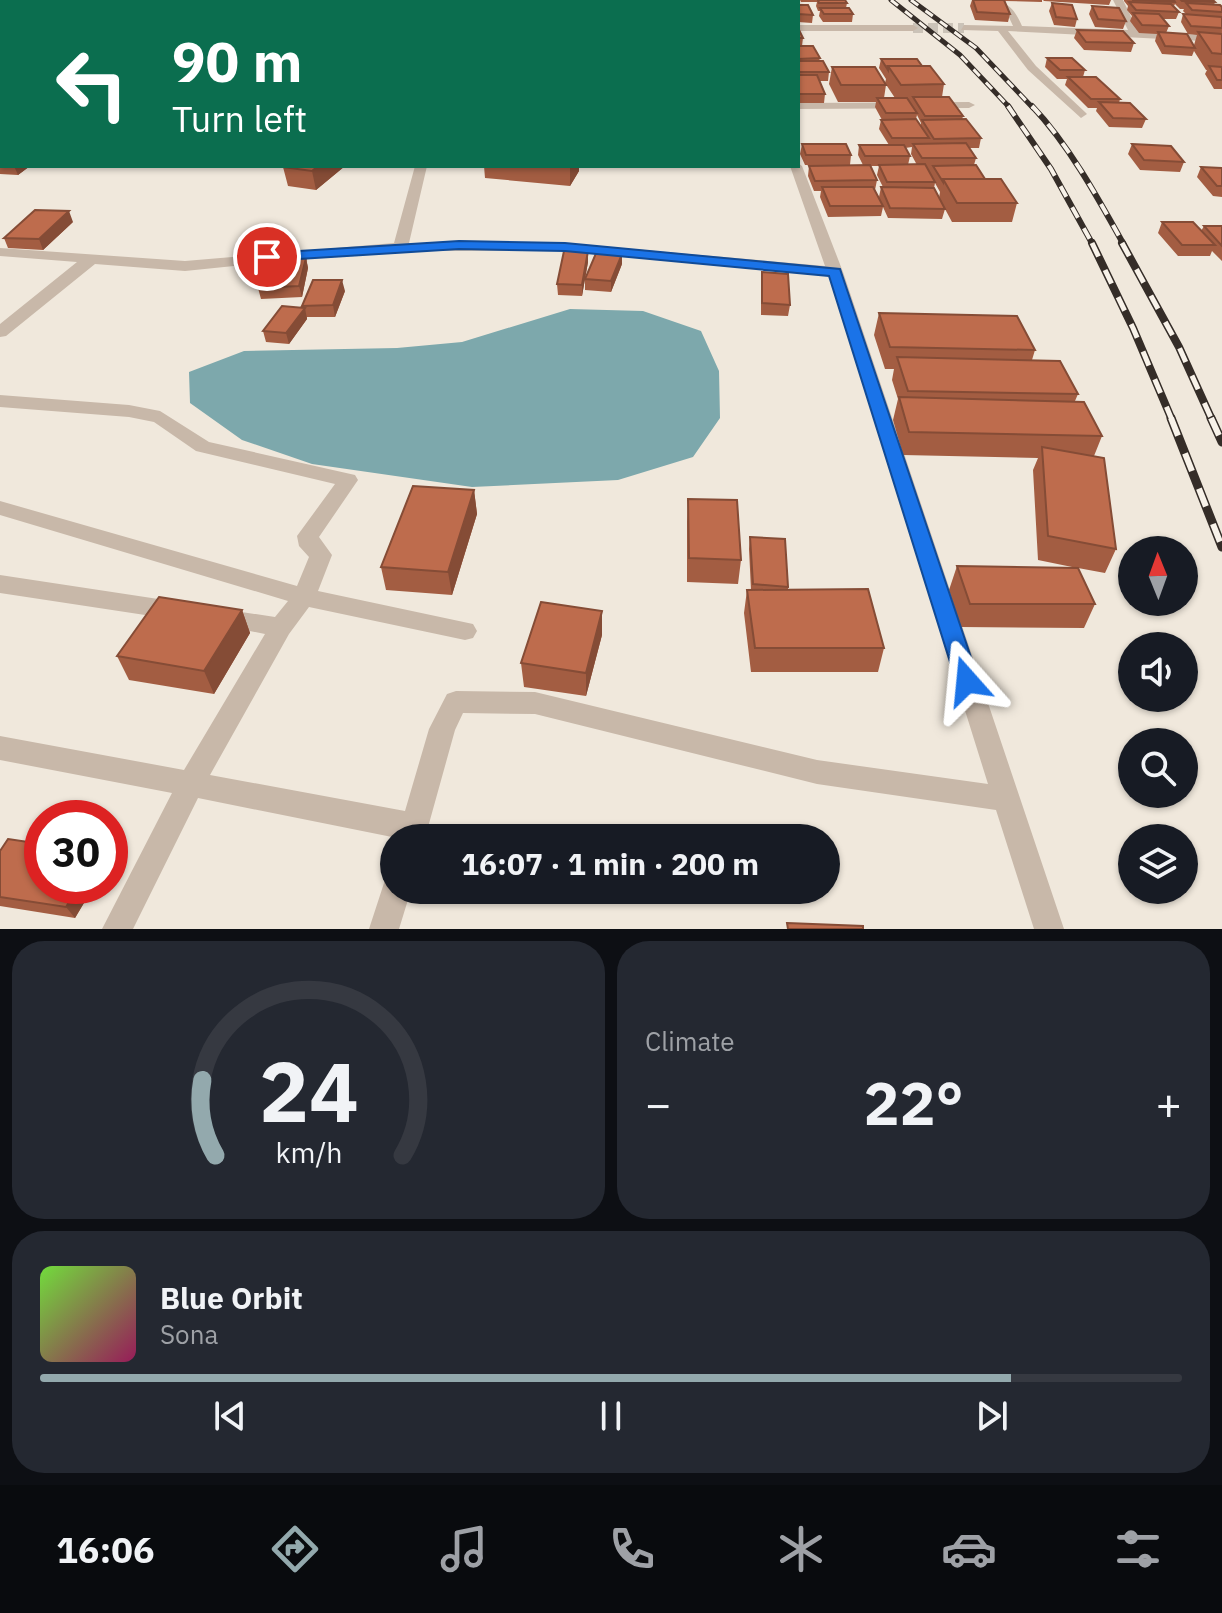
<!DOCTYPE html>
<html lang="en">
<head>
<meta charset="utf-8">
<style>
	body { margin:0; font-family:"IBM Plex Sans",sans-serif; background:#242831; color:#f1f3f6; height:100vh; display:flex; flex-direction:column; font-size:30px; white-space:nowrap }
	* { box-sizing:border-box; margin:0 }
	p { font-size:26px; color:#9ea1a6 }
	.icon { flex:none; width:44px; height:44px; fill:none; stroke:currentColor; stroke-width:2; stroke-linecap:round; stroke-linejoin:round }
	.map { position:relative; height:929px; overflow:hidden }
	.details { display:flex; flex-direction:column; gap:12px; padding:12px; background:#0d0f14; flex:1 }
	.details>* { flex:none }
	.guide { position:absolute; left:0px; top:0px; width:800px; height:168px; box-shadow:0 2px 6px #0004; background:#0b6e4f; color:#fff; overflow:hidden }
	.needle { width:52px; rotate:359deg }
	.tools { position:absolute; left:1118px; top:536px; display:grid; gap:16px }
	.tools a { display:grid; place-items:center; width:80px; height:80px; border-radius:50%; background:#171b24; box-shadow:0 2px 6px #0004; font-size:40px }
	.speed { position:absolute; left:24px; top:800px; display:flex; gap:16px; font-size:40px; font-weight:700; text-align:center }
	.speed>* { display:grid; place-content:center; width:104px; height:104px; border-radius:50%; background:#171b24; box-shadow:0 2px 6px #0004; line-height:1 }
	.speed .limit { border:12px solid #d22; background:#fff; color:#111 }
	.pin { position:absolute; display:grid; place-items:center; width:68px; height:68px; color:#fff; margin:-34px; border:4px solid #fff; border-radius:50%; box-shadow:0 2px 8px #0007 }
	.me { position:absolute; width:88px; margin:-44px; rotate:342deg; stroke-linejoin:round; filter:drop-shadow(0 0 6px #0008) }
	.turn { display:flex; align-items:center; gap:28px; height:168px; padding:0 40px; font-size:36px }
	.turn .icon { width:104px; height:104px; stroke-width:2.5 }
	.turn b { display:block; font-size:56px; line-height:68px }
	.big { font-size:60px; font-weight:700; line-height:1.1 }
	.details .tile { flex:1; display:flex; flex-direction:column; justify-content:center; gap:12px; min-width:0; padding:0 28px; border-radius:32px; background:#242831 }
	.details .dial { align-items:center; gap:0 }
	.dial svg { height:208px; overflow:visible; fill:none; stroke:#363941; stroke-width:7; stroke-linecap:round; text-anchor:middle }
	.dial text { fill:#f1f3f6; stroke:none }
	.song { display:flex; align-items:center; gap:24px }
	.cover { width:96px; height:96px; border-radius:12px; background:linear-gradient(135deg,hsl(100 70% 55%),hsl(330 70% 35%)) }
	.played { height:8px; border-radius:4px; background:linear-gradient(90deg,#93a9ad 85%,#363941 85%) }
	.keys { display:flex; justify-content:space-around; direction:ltr }
	.heat { display:flex; justify-content:space-between; align-items:center; font-size:44px; direction:ltr }
	.details .tiles { flex:1; display:grid; gap:12px; grid-template-columns:1fr 1fr }
	.tile:last-child { grid-column:span 2 }
	.trip { position:absolute; left:380px; top:824px; width:460px; height:80px; border-radius:40px; background:#171b24; box-shadow:0 2px 6px #0004; font-weight:700; line-height:80px; text-align:center }
	.dock { display:flex; height:128px; justify-content:space-around; align-items:center; background:#090b0e; color:#9ea1a6 }
	.dock .icon { width:56px; height:56px }
	.dock .current { color:#93a9ad }
	.dock b { font-size:36px; color:#f1f3f6 }
	.map>svg:first-child { display:block }
	.water { fill:#7da8ac }
	.lines { fill:none; stroke-linecap:round; stroke-linejoin:round }
	.minor-tunnel { stroke:#cbc3b8; stroke-width:10; stroke-dasharray:10 5; stroke-linecap:butt }
	.minor { fill:#c8b8a9; fill-rule:evenodd }
	.rail-far3-casing { stroke:#352d28; stroke-width:5 }
	.rail-far2-casing { stroke:#352d28; stroke-width:6 }
	.rail-far1-casing { stroke:#352d28; stroke-width:8 }
	.rail-casing { stroke:#352d28; stroke-width:9 }
	.rail-far3 { stroke:#f8f2e9; stroke-width:3; stroke-dasharray:9; stroke-linecap:butt }
	.rail-far2 { stroke:#f8f2e9; stroke-width:4; stroke-dasharray:12; stroke-linecap:butt }
	.rail-far1 { stroke:#f8f2e9; stroke-width:5; stroke-dasharray:15; stroke-linecap:butt }
	.rail { stroke:#f8f2e9; stroke-width:6; stroke-dasharray:19; stroke-linecap:butt }
	.wall { fill:#a35d42; fill-rule:evenodd }
	.shaded-wall { fill:#854c36 }
	.building { fill:#be6c4d; stroke:#854c36; stroke-width:2 }
	.route { fill:#1a73e8; stroke:#114b97; stroke-width:2 }
</style>
</head>
<body>
<div class="map">
<svg width="1222" height="929" viewBox="0 0 1222 929">
	<rect width="100%" height="100%" fill="#f0e8dc"/>
	<path class="water" d="M570,309L643,311L701,331L719,371L720,418L693,457L618,480L472,487L312,464L242,440L190,403L189,372L244,351L397,348L462,342Z"/>
	<g class="lines">
		<path class="minor-tunnel" d="M913,28H964"/>
		<path class="minor" d="M232,0H242L230,2Z
			M353,0H363L351,2Z
			M722,0H732L721,2Z
			M986,0C1007,0 1014,8 1022,26L1128,30L1113,0H1123L1138,31L1222,36V42L1008,31L1036,66L1085,112L1087,114L1081,118L1028,70L998,31L961,30L964,25L1013,26L1006,11Z
			M0,9H2V15H0Z
			M798,25H913L918,28L913,31H798Z
			M0,34H2V40H0Z
			M798,103L969,102L975,105L969,108L798,109Z
			M798,163L802,166L843,272L1064,929H1034L996,810L817,784L535,714L463,713L455,730L425,838H397L198,798L133,929H102L172,793L0,760V736L184,770L265,634L214,624L210,618L214,612L222,609L275,617L288,601L0,515V501L297,586L309,557L299,546L297,536L335,484L196,451L154,422L129,417L0,407V395L129,405L160,411L209,442L355,475L358,480L319,537L332,555L318,591L473,624L477,631L473,638L465,640L309,607L289,634L210,775L405,811L429,729L447,694L456,691L535,692L817,760L988,784L829,276L565,251H383L185,271L95,264L6,336L0,337V324L77,262L0,256V248L185,261L394,243L415,166H427L409,243H565L825,266L790,166H798Z
			M0,575L178,602L186,605L190,611L186,617L178,620L0,593Z
			M394,876V890H411L399,929H369L385,880Z"/>
		<g class="rail-far3-casing">
			<path id="rail-far3" d="M891,0L960,55L1010,108
				M911,0L976,48L1033,108"/>
		</g>
		<g class="rail-far2-casing">
			<path id="rail-far2" d="M1008,106L1051,169L1093,245
				M1032,106C1069,145 1098,198 1124,245"/>
		</g>
		<g class="rail-far1-casing">
			<path id="rail-far1" d="M1092,243L1133,328L1172,420
				M1122,243L1179,347L1212,420"/>
		</g>
		<g class="rail-casing">
			<path id="rail" d="M1171,418L1222,547
				M1211,418L1222,442"/>
		</g>
		<use href="#rail-far3" class="rail-far3"/>
		<use href="#rail-far2" class="rail-far2"/>
		<use href="#rail-far1" class="rail-far1"/>
		<use href="#rail" class="rail"/>
	</g>
	<path class="wall" d="M0,0H27L22,2Z
		M79,0H120L116,2H80Z
		M572,0H601V1H572Z
		M608,0H637V1H608Z
		M646,0H676V2H647Z
		M736,0H789V2H737Z
		M800,0H845L847,3L846,8L853,14L852,22H823L819,16L820,11H818L816,6L817,2H801Z
		M972,0H1042V2L1005,1L1010,14L1008,22L975,20L970,6Z
		M1043,0H1111L1109,5L1044,1Z
		M1124,0H1213L1215,2L1214,5L1222,7V89H1214L1205,74L1207,70H1206L1194,51L1192,56L1162,54L1155,41L1157,34L1139,33L1130,21L1132,16L1127,10L1128,6L1124,1ZM1175,4L1180,9H1184L1183,11L1186,14H1183L1181,22L1188,34L1197,35L1194,45L1166,33L1169,26L1163,19H1176L1179,12L1174,6Z
		M1052,3L1077,19L1075,27L1054,25L1049,11Z
		M798,5L813,15L812,23L798,22Z
		M1092,6L1126,21L1123,29L1095,27L1089,14Z
		M798,28L803,38L802,46L820,58L819,61L829,72L828,81H819L825,94L824,103H798Z
		M1077,30L1134,43L1131,52L1084,50L1074,38Z
		M1047,58L1085,70L1083,77L1120,99L1119,103L1146,119L1142,128L1109,127L1096,111L1097,108H1088L1065,85L1067,79H1057L1045,67Z
		M881,59L922,66L944,84L942,97L963,116L962,120L981,138L979,148H969L976,158L974,165L985,179L1017,203L1012,222H952L945,209L942,219L888,218L883,207L881,216L828,217L820,197L821,191H814L808,176L809,166L863,165L858,155L859,145H889L879,129L881,120H882L875,107L876,102H838L829,84L832,67L886,85L884,98H895L885,83L886,79L879,68ZM917,115L921,123V126L916,119ZM912,147L911,154L917,165H908L910,156L905,148ZM871,166H879L877,175L883,187H881L879,197L875,190L877,180ZM935,183L940,192L939,198L934,188Z
		M0,139L2,144V166H30L18,175L0,174Z
		M802,144L851,155L850,165H805L800,154Z
		M1132,144L1184,162L1180,172L1140,170L1128,154Z
		M345,166L316,190L288,186L283,167Z
		M484,166H579V171L570,186L485,178Z
		M1201,167L1222,168V197L1213,196L1197,177Z
		M73,222L43,250L8,248L4,238Z
		M1162,222L1201,231L1204,226H1222V261L1212,251L1210,256H1178L1158,233Z
		M588,251V262L582,296L558,295L557,284Z
		M306,258L308,268L302,297L261,299L258,288Z
		M622,264L611,292L585,290V279Z
		M762,272L790,305L788,316L761,315V283Z
		M345,291L335,317H307V319L289,344L266,342L263,331L302,308V306Z
		M879,313L1035,350L1032,360L1078,394L1075,401L1102,436L1094,456L1116,549L1105,573L1078,568L1095,604L1084,628L961,627L949,590L957,566L1077,568L1038,560L1033,470L1038,458L903,455L893,420L898,399L892,380L894,369H885L874,335Z
		M474,490L477,514L452,595L386,590L381,567Z
		M688,499L741,560L738,584L687,582V522Z
		M750,537L788,587V590L884,648L878,672H751L744,613L747,590H751L749,549Z
		M242,610L250,633L214,694L129,680L117,656Z
		M602,635L586,696L524,687L521,663Z
		M0,851L42,886H94L75,918L0,906Z"/>
	<path class="shaded-wall" d="M14,166H30L18,175Z
		M318,166H345L316,190L312,171Z
		M570,166H579V171L570,186Z
		M69,211L73,222L43,250L39,239Z
		M588,251V262L582,296V285Z
		M622,254V264L611,292V281Z
		M306,258L308,268L302,297L299,286Z
		M342,280L345,291L335,317L333,305Z
		M305,308L307,319L289,344L286,333Z
		M474,490L477,514L452,595L448,572Z
		M242,610L250,633L214,694L204,671Z
		M602,611V635L586,696V673Z
		M79,886H94L75,918L66,907Z"/>
	<path class="building" d="M524,0H564V2H524Z
		M818,0H845L847,3H819Z
		M973,0H1004L1010,14L977,12Z
		M1132,0H1174L1175,2Z
		M1181,0H1213L1215,2L1182,1Z
		M1129,2L1171,4L1179,12L1136,10Z
		M1052,3L1072,5L1077,19L1056,17Z
		M1186,3L1220,5L1222,7V12L1192,10Z
		M798,5H808L813,15L798,14Z
		M1092,6L1119,8L1126,21L1098,19Z
		M820,8H849L853,14H824Z
		M1133,13L1159,14L1169,26L1142,25Z
		M1183,14L1222,17V28L1191,26Z
		M798,28L803,38H798Z
		M1077,30L1123,31L1134,43L1086,42Z
		M1158,32L1187,34L1195,48L1165,46Z
		M1198,32L1222,34V54L1212,53Z
		M798,46H813L820,58L798,59Z
		M1047,58H1072L1085,70H1060Z
		M881,59H917L922,66H888V70Z
		M798,61H823L829,72H798Z
		M888,66H930L944,84L901,85Z
		M1209,66L1222,67V80H1217Z
		M832,67H875L886,85H841Z
		M798,75H817L825,94H798Z
		M1068,77H1096L1120,99H1091Z
		M913,97H949L963,116H925Z
		M877,98H907L917,113H886Z
		M1099,102L1130,103L1146,119L1113,118Z
		M916,119L929,138H892L881,120Z
		M966,119L981,138L934,139L922,120Z
		M966,143L976,158H922L913,144Z
		M802,144H846L851,155H806Z
		M1132,144L1171,146L1184,162L1144,160Z
		M2,145V164H0V146Z
		M859,145H904L910,156H865Z
		M925,164L935,182H887L879,165Z
		M870,165L877,180L815,181L809,166Z
		M976,165L985,179H943V182L933,166Z
		M284,166H318L312,171L283,167Z
		M1201,167L1222,168V186H1217Z
		M943,179H1001L1017,203H957Z
		M822,187H873L883,206H830Z
		M881,187L934,188L945,209L890,208Z
		M35,210L69,211L39,239L4,238Z
		M1162,222H1193L1215,245H1182Z
		M1204,226H1222V246Z
		M564,251H588L582,285L557,284Z
		M597,251L622,254L611,281L585,279Z
		M306,258L299,286L258,288L267,260Z
		M762,272L788,274L790,305L762,303Z
		M313,280H342L333,305L302,306Z
		M282,306L305,308L286,333L263,331Z
		M879,313L1017,316L1035,350L890,347Z
		M897,357L1060,361L1078,394L908,391Z
		M899,397L1084,402L1102,436L909,432Z
		M1042,447L1104,458L1116,549L1048,536Z
		M413,486L474,490L448,572L381,567Z
		M688,499L737,500L741,560L689,558Z
		M750,537L785,539L788,587L753,584Z
		M957,566L1078,568L1095,604H970Z
		M868,589L884,648H755L747,590Z
		M159,597L242,610L204,671L117,656Z
		M541,602L602,611L586,673L521,663Z
		M8,839L42,844V886H79L66,907L0,897V851Z
		M787,923L863,926V929H788Z"/>
	<path class="route" d="M459,241L565,243L840,269L979,681L975,687L967,690L959,687L956,681L829,276L565,251L459,249L267,261L260,257L267,253Z"/>
</svg>
<div class="tools">
<a><svg class="needle" viewBox="-14 -14 28 28"><path d="M0-13l5 13h-10z" fill="#e53935"/><path d="M0 13l5-13h-10z" fill="#9ea1a6"/></svg></a>
<a><svg class="icon" aria-label="sound" viewBox="0 0 24 24"><path d="M4 9h4l5-4v14l-5-4H4zM17 9q2 3 0 6"/></svg></a>
<a><svg class="icon" aria-label="search" viewBox="0 0 24 24"><circle cx="10" cy="10" r="6"/><path d="M15 15l6 6"/></svg></a>
<a><svg class="icon" aria-label="layers" viewBox="0 0 24 24"><path d="M12 4l9 5-9 5-9-5zM3 14l9 5 9-5"/></svg></a>
</div>
<div class="speed"><div class="limit">30</div></div>
<div class="pin" style="left:267px;top:257px;background:#d93025"><svg class="icon" aria-label="arrive" viewBox="0 0 24 24"><path d="M6 21V4h12l-3 4 3 4H6"/></svg></div>
<svg class="me" style="left:967px;top:681px" viewBox="-20 -20 40 40"><path d="M0-17L14 15 0 8-14 15z" fill="#1a73e8" stroke="#fff" stroke-width="4"/></svg>
<div class="trip">16:07 · 1 min · 200 m</div>
<div class="guide">
<div class="turn"><svg class="icon" aria-label="left" viewBox="0 0 24 24"><path d="M17 20v-9H6M10 6l-5 5 5 5"/></svg><div><b>90 m</b>Turn left</div></div>
</div>
</div>
<section class="details">
<div class="tiles">
<div class="tile dial"><svg viewBox="0 0 100 80">
<path d="M14 69A42 42 0 1 1 86 69"/>
<path d="M14 69A42 42 0 0 1 9 40" stroke="#93a9ad"/>
<text x="50" y="56" font-size="32" font-weight="700">24</text>
<text x="50" y="72" font-size="11">km/h</text>
</svg></div>
<div class="tile"><p>Climate</p>
<div class="heat"><a>−</a><b class="big">22°</b><a>+</a></div>
</div>
<div class="tile">
<div class="song"><i class="cover"></i><div><b>Blue Orbit</b><p>Sona</p></div></div>
<div class="played"></div>
<div class="keys"><svg class="icon" aria-label="previous" viewBox="0 0 24 24"><path d="M18 5L8 12l10 7zM5 5v14"/></svg><svg class="icon" aria-label="pause" viewBox="0 0 24 24"><path d="M8 5v14M16 5v14"/></svg><svg class="icon" aria-label="next" viewBox="0 0 24 24"><path d="M6 5l10 7-10 7zM19 5v14"/></svg></div>
</div>
</div>
</section>
<nav class="dock">
<b>16:06</b>
<svg class="icon current" aria-label="directions" viewBox="0 0 24 24"><path d="M12 3l9 9-9 9-9-9zM9 14v-3h6M13 9l2 2-2 2"/></svg>
<svg class="icon" aria-label="music" viewBox="0 0 24 24"><path d="M9 18V5l10-2v13"/><circle cx="6" cy="18" r="3"/><circle cx="16" cy="16" r="3"/></svg>
<svg class="icon" aria-label="phone" viewBox="0 0 24 24"><path d="M5 4h4l2 5-3 2q2 4 5 5l2-3 5 2v4C11 20 4 13 5 4z"/></svg>
<svg class="icon" aria-label="climate" viewBox="0 0 24 24"><path d="M12 3v18M4 7l16 10M4 17L20 7"/></svg>
<svg class="icon" aria-label="car" viewBox="0 0 24 24"><path d="M5 17H2v-5l4-1 3-4h7l3 4 3 1v5h-3M9 17h6M6 11h13"/><circle cx="7" cy="17" r="2"/><circle cx="17" cy="17" r="2"/></svg>
<svg class="icon" aria-label="filters" viewBox="0 0 24 24"><path d="M4 7h16M4 17h16"/><circle cx="9" cy="7" r="2"/><circle cx="15" cy="17" r="2"/></svg>
</nav>
</body>
</html>
